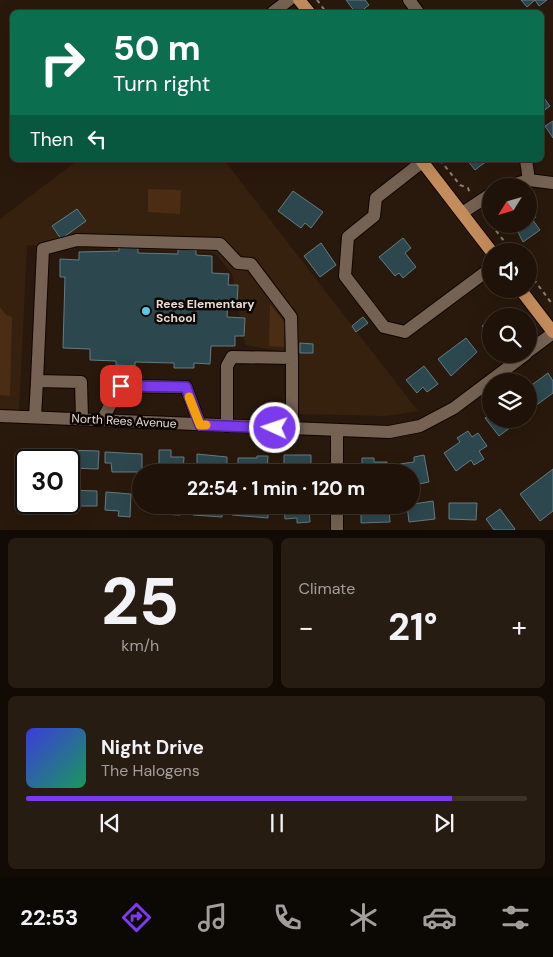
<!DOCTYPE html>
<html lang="en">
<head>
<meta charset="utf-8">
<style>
	body { margin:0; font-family:"DM Sans",sans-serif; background:#271c12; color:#f1f3f6; height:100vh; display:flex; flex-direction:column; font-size:19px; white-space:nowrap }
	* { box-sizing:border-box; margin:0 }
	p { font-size:16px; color:#a19e9c }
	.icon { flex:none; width:28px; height:28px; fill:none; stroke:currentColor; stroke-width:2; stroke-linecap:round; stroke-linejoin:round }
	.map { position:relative; height:530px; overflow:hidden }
	.side { display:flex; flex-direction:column; gap:8px; padding:8px; background:#110a05; flex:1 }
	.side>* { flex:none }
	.guide { position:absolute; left:10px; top:10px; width:534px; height:152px; border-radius:8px; box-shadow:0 5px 20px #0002,0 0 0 1px #3c322a; background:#0b6e4f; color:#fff; overflow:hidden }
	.needle { width:32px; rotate:233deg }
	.buttons { position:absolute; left:482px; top:178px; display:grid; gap:10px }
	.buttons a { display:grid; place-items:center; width:55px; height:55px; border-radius:50%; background:#1f1309; box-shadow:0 5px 20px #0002,0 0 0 1px #3c322a; font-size:25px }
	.speed { position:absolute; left:15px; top:449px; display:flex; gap:10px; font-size:25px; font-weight:700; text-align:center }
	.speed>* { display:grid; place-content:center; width:65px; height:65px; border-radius:50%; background:#1f1309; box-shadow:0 5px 20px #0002,0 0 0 1px #3c322a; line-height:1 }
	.speed .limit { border:2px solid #111; border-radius:8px; background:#fff; color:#111 }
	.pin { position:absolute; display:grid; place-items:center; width:42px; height:42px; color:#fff; margin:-21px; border-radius:10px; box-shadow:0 2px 8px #0006 }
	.me { position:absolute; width:55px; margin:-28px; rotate:273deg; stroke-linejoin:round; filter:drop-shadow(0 0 4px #0008) }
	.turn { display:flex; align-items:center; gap:18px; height:105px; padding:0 20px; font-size:22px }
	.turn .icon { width:65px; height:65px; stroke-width:2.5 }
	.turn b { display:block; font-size:35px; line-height:42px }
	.then { display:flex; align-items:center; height:48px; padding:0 20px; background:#0003; gap:10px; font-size:19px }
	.big { font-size:38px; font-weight:700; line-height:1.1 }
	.side .widget { flex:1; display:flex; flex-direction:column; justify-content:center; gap:8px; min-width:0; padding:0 18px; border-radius:8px; background:#271c12 }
	.side .dial { align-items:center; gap:0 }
	.dial b { font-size:65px; line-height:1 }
	.song { display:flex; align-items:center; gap:15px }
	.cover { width:60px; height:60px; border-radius:8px; background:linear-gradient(135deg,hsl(240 70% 55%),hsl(150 70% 35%)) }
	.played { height:5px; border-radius:2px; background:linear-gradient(90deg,#7c3aed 85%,#3c322a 85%) }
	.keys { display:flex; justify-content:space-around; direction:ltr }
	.heat { display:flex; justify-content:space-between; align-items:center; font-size:28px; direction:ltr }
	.side .tiles { flex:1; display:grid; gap:8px; grid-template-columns:1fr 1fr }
	.widget:last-child { grid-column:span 2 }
	.trip { position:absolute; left:132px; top:464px; width:288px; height:50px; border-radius:25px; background:#1f1309; box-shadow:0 5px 20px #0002,0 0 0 1px #3c322a; font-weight:700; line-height:50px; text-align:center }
	.tab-bar { display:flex; height:80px; justify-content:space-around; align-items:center; background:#0c0804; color:#a19e9c }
	.tab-bar .icon { width:35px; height:35px }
	.tab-bar .active { color:#7c3aed }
	.tab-bar b { font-size:22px; color:#f1f3f6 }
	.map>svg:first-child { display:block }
	.built { fill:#36210f }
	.green { fill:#4a2d13 }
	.building { fill:#2d474e; stroke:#617c84 }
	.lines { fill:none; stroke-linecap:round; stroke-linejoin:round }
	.minor-casing { stroke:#110400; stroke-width:14 }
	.major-casing { stroke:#110400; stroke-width:14 }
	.path { stroke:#8b7e73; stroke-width:2; stroke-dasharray:4 4; stroke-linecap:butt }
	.minor { stroke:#756252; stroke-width:12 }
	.major { stroke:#c48c5b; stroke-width:12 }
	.route-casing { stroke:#51269a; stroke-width:12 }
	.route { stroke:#7c3aed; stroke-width:9 }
	.slow { stroke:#f59e0b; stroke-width:9 }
	.poi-dot { fill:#58c9e4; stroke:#0c0603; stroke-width:2 }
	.labels { text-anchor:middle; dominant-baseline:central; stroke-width:5; stroke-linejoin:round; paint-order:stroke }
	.poi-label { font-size:12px; font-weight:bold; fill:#e7dcd4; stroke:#0c0603; text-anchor:start }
	.street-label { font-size:12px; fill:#e7dcd4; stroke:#0c0603 }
</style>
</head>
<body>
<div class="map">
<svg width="553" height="530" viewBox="0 0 553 530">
	<rect width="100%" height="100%" fill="#29190c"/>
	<path class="built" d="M78,160H224L418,411L386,416L297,414L298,354L245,345L232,274L215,253L27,245L19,411L0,409V219Z"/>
	<path class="green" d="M148,189L181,190L180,214L148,212Z
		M270,304L285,323L284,347L269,346Z
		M0,307L6,315L12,317L10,396L0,395Z"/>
	<path class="building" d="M346,0H365L369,5L360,12H355Z
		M521,0H547L539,6L535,0L527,7Z
		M541,94L550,106L541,113Z
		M553,121V138L545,126Z
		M467,160H488L475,170Z
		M293,191L323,212L311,228L305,223L301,228L278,211Z
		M529,207L536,217L532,219L540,230L523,242L514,224H529Z
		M77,209L86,221L61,239L52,226Z
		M403,238L411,248L405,253L416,267L403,278L399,273L395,276L379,257Z
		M321,243L336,265L320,277L304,256Z
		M119,247H138V253L178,254V249L196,250V255L212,256V273L229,274L228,285H238L237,304H228L227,317L245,318L244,336H235V346H211L210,364L194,363V368H174V363L135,362V366L116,365V361L90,360V349L63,348L65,277H60V259L79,260V252L119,251Z
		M363,317L368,323L356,332L352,326Z
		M491,320V338L482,326Z
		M466,338L477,352L451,376L438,359Z
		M300,343L313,344V353H300Z
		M424,366L438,384L427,392L423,387L417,393L406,380Z
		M548,373L553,381V393L531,409L529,406V387Z
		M491,414V419H517L519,421L499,436L485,418Z
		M468,431L472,437L478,433L487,446L479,451L484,459L474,465L471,460L456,471L444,453L460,442L457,438Z
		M39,449H51V460H26V467H20V451H39Z
		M65,450L99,451L98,469L69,468V460H64Z
		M159,450H171V457H184L183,472H159Z
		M105,452L142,454V472H112L111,463H105Z
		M197,454L227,457V472H197Z
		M284,455H311V472H284Z
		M424,455L429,482L419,484L418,479L411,480V472H402L400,464L414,462V457Z
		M257,456H268L267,472H238V458H257Z
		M362,458H374V462H387V472H362Z
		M553,469V511L540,521L520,494Z
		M69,490L97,491V506H77V513L64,512L65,502H69Z
		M106,492L131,494L130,517L118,516L119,511L105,510Z
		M19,493L26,494V502H49L48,511L19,510Z
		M433,501L435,519L409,522L407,505Z
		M449,503H477L476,520L449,519Z
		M148,505H180V515L162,514V511H148Z
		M194,505H222V517L193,515Z
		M232,505H268V518L232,515Z
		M284,505H309L310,522L297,523V518L285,519Z
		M389,505L390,522L361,523V506Z
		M500,509L515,529L514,530H494L486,519Z"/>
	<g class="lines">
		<g class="minor-casing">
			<path id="minor" d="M409,0L418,12
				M273,12L289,0
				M526,160L529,180
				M422,162L376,198L374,216L348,237L345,276L384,327L405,332L491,268
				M509,186L529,180L553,183
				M462,213L491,194
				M529,351L553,333
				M37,381L43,249L77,240L220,244L238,263L251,264L291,317L292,358
				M0,416L389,432L420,426L454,408L526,354
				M35,417L37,381L81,382L82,419
				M102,420L121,386L186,387L200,425
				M227,426V366L232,357L292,358V429
				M337,472V431
				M337,530V505"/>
		</g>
		<g class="major-casing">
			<path id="major" d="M299,0L309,12
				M421,160L491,251
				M520,289L553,332"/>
		</g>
		<path class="path" d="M317,0L326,12
			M440,160L460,185L468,188L470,194
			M484,212L489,215V222L512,251
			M529,273L553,305"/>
		<use href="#minor" class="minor"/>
		<use href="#major" class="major"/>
	</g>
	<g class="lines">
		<g class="route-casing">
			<path id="route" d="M121,386L186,387L200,425L275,428"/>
		</g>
		<use href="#route" class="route"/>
		<path class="slow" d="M189,397L200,425H206"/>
	</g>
	<circle class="poi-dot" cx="146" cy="311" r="5"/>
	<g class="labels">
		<g class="poi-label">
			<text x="156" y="304">Rees Elementary<tspan x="156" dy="14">School</tspan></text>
		</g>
		<g class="street-label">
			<text transform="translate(124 421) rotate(3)">North Rees Avenue</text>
		</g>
	</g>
</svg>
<div class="buttons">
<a><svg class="needle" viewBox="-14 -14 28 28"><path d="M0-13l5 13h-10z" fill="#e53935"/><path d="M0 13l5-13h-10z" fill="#a19e9c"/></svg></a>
<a><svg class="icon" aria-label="sound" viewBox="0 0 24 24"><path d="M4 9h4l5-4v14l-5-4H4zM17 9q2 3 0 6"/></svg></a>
<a><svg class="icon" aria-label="search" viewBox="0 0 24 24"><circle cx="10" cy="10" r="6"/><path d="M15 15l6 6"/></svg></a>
<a><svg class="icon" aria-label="layers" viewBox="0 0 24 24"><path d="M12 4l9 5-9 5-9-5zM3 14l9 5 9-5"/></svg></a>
</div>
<div class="speed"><div class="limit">30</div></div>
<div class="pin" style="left:121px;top:386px;background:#d93025"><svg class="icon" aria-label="arrive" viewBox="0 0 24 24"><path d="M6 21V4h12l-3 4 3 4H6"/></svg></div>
<svg class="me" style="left:275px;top:428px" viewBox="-20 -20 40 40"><circle r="17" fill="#7c3aed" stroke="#fff" stroke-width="3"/><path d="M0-11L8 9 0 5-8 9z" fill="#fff"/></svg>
<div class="trip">22:54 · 1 min · 120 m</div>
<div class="guide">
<div class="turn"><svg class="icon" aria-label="right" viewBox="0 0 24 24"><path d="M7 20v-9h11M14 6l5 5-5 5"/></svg><div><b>50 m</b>Turn right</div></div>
<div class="then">Then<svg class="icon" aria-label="left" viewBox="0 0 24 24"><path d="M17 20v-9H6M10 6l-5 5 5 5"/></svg></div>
</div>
</div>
<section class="side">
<div class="tiles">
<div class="widget dial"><b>25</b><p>km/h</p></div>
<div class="widget"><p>Climate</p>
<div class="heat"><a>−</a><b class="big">21°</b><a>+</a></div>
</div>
<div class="widget">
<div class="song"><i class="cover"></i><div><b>Night Drive</b><p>The Halogens</p></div></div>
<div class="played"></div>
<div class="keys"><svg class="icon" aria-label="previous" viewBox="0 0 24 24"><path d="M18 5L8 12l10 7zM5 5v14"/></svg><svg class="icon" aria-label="pause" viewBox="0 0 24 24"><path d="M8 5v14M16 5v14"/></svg><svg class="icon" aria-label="next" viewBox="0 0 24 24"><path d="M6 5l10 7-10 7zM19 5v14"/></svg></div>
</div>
</div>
</section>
<nav class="tab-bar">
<b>22:53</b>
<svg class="icon active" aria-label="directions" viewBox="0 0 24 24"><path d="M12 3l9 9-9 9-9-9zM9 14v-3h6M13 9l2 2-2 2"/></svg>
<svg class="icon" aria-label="music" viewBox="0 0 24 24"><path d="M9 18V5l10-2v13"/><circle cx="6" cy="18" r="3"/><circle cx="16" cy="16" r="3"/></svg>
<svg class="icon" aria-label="phone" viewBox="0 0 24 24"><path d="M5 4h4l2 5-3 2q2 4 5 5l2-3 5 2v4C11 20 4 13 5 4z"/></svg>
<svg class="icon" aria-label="climate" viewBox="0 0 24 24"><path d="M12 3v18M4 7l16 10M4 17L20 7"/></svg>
<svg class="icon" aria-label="car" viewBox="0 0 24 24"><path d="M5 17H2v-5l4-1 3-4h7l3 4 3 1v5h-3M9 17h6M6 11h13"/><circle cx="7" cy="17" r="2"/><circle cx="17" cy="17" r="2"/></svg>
<svg class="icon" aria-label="filters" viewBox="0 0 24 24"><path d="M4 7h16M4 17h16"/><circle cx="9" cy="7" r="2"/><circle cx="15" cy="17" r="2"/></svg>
</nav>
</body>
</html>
